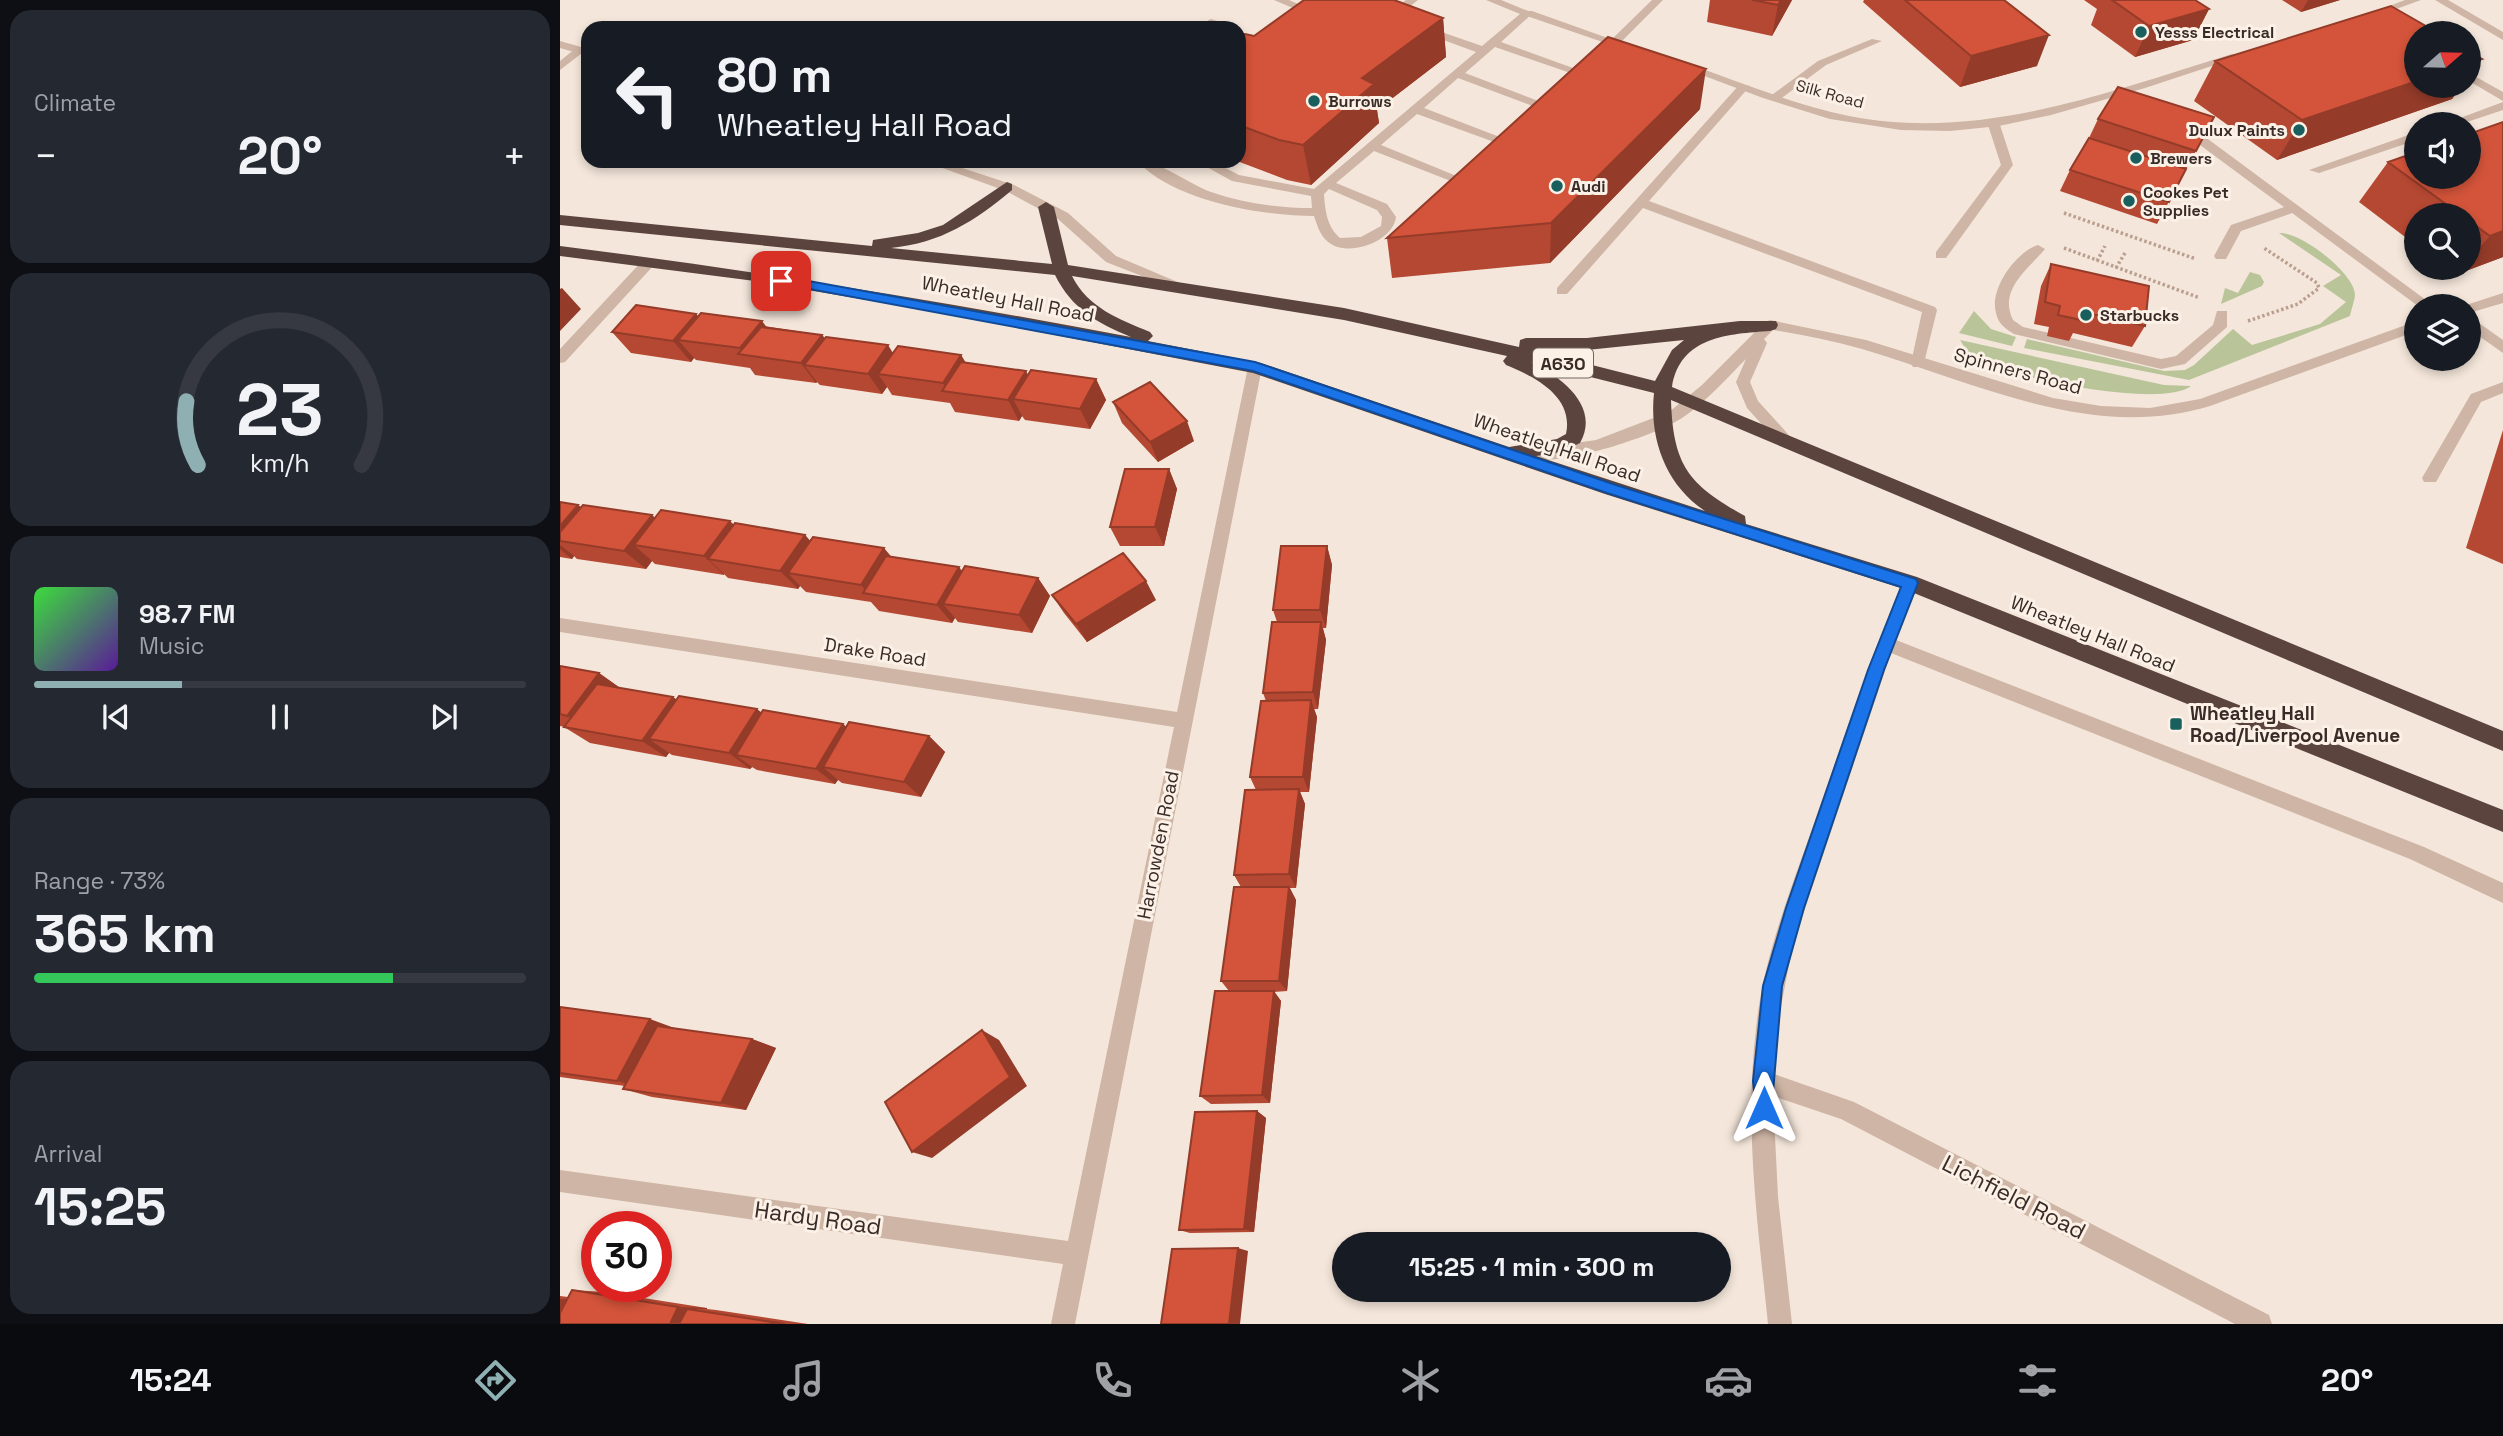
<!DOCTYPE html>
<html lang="en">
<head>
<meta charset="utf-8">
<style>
	body { margin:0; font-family:"Space Grotesk",sans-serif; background:#242831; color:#f1f3f6; height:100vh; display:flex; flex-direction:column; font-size:26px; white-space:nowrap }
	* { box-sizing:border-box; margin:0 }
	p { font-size:23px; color:#9ea1a6 }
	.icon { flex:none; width:38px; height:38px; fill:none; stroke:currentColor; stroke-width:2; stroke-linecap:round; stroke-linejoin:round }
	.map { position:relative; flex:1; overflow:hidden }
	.details { display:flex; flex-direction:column; gap:10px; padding:10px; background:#0d0f14; width:560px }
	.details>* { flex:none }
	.top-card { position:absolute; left:21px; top:21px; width:665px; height:147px; border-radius:21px; box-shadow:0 4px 10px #0003; background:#171b24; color:#f1f3f6; overflow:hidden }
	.needle { width:46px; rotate:70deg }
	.controls { position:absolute; left:1844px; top:21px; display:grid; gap:14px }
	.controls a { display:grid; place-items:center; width:77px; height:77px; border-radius:50%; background:#171b24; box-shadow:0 4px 10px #0003; font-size:35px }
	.speed { position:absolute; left:21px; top:1211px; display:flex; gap:14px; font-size:35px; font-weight:700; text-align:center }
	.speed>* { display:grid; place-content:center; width:91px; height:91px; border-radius:50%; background:#171b24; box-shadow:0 4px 10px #0003; line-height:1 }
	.speed .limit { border:10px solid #d22; background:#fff; color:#111 }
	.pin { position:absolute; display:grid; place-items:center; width:60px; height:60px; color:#fff; margin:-30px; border-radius:14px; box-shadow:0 4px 10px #0006 }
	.me { position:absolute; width:77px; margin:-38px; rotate:0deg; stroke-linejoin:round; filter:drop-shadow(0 0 5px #0008) }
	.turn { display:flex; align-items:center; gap:24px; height:147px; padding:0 21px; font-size:32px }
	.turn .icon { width:91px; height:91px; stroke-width:2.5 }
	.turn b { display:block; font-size:49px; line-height:60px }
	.big { font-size:52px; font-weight:600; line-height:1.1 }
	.details .card { flex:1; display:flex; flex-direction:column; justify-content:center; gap:10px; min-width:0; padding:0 24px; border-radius:21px; background:#242831 }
	.details .dial { align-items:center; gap:0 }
	.dial svg { height:182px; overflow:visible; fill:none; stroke:#363941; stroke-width:7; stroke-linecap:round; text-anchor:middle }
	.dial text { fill:#f1f3f6; stroke:none }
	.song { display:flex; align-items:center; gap:21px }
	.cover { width:84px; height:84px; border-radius:10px; background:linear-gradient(135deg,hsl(120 70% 55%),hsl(270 70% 35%)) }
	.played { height:7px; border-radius:4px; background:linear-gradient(90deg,#8fb0b2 30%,#363941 30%) }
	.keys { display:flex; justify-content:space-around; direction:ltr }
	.heat { display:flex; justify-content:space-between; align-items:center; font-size:38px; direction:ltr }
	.charge { height:10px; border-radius:5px; background:linear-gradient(90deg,#34c759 73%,#363941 0) }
	.trip { position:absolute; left:772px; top:1232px; width:399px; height:70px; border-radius:35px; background:#171b24; box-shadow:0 4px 10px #0003; font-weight:600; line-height:70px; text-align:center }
	.tab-bar { display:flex; height:112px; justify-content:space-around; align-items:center; background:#090b0e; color:#9ea1a6 }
	.tab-bar .icon { width:49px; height:49px }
	.tab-bar .current { color:#8fb0b2 }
	.tab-bar b { font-size:32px; color:#f1f3f6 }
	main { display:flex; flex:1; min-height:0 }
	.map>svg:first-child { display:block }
	.green { fill:#b9c599 }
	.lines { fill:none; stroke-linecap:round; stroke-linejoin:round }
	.path { stroke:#ba9e8f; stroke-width:3.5; stroke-dasharray:2.5 2.5; stroke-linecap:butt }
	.lane { fill:#ceb5a5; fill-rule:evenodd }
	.street { fill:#ceb5a5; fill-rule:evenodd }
	.highway { fill:#5b443d; fill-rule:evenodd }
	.wall { fill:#b54832 }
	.shaded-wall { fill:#943b29 }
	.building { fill:#d3543a; stroke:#943b29; stroke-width:2 }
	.route { fill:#1a73e8; stroke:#114b97; stroke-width:2 }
	.poi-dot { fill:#185f5e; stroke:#fbf1e7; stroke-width:2.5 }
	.labels { text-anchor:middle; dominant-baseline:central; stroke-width:6; stroke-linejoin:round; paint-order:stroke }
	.far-poi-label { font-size:16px; font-weight:bold; fill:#392b27; stroke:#fbf1e7; text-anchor:start }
	.far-street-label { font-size:16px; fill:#392b27; stroke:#fbf1e7 }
	.shield { fill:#fbf1e7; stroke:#736661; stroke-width:2 }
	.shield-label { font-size:18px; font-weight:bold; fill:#392b27 }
	.street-label { font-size:19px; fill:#392b27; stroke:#fbf1e7 }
	.poi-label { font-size:19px; font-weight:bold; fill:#392b27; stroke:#fbf1e7; text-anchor:start }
	.near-street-label { font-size:23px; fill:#392b27; stroke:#fbf1e7 }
</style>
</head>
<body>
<main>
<section class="details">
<div class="card"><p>Climate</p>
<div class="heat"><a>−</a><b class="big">20°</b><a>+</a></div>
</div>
<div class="card dial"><svg viewBox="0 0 100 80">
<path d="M14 69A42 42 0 1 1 86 69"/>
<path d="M14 69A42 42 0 0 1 9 41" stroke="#8fb0b2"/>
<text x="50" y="56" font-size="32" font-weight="700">23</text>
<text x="50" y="72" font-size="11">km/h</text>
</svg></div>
<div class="card">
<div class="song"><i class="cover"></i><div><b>98.7 FM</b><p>Music</p></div></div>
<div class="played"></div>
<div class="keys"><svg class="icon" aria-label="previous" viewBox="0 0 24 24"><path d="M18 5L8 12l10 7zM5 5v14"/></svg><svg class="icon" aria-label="pause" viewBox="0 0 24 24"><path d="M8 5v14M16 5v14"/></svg><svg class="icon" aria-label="next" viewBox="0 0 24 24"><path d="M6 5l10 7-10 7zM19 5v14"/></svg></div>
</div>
<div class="card"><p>Range · 73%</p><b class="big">365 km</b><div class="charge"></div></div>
<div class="card"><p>Arrival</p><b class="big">15:25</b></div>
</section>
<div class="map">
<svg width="1943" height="1324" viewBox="0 0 1943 1324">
	<rect width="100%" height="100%" fill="#f4e6da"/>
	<path class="green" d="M1719,233C1741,232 1793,272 1795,294C1795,300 1791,310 1790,316L1629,380L1464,348L1467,339L1604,371L1625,370L1634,365L1673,329L1692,345L1760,324L1786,302L1763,286L1781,275Z
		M1690,272L1700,275L1704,282L1702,286L1661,304L1665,288L1678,293Z
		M1414,311L1431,329L1456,337L1452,346L1399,333Z
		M1400,340L1604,385L1631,386C1602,409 1445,378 1414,357C1408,353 1404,346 1400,340Z"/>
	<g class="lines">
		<path class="path" d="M1504,213L1636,259
			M1504,248L1640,298
			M1537,261L1545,246
			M1556,268L1565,253
			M1688,321L1738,304L1759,288L1757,283L1704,248"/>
		<path class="lane" d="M714,0H729L763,15L754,17Z
			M846,0H858L831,21H823V17Z
			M926,0H941L973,13L941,42L1035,76L1025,78L935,47L905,73L999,109L989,112L898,78L864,108L958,144L948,147L857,114L821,145L916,184L910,188L906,187L814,151L776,183L827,204L836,217C833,242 786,259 767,241C760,235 757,225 754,216C702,216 614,201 577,161C602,161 626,183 651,192C683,203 717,208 752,208L751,196L672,181L636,161H652L679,175L754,189L916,52L859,31V27H867L922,46L960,14ZM769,189L817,210L822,217L821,226L801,237L780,238C767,227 765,210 764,194Z
			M1092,0H1103L1058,45H1050V41Z
			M651,19L673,26L675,28L647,24L645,22Z
			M1312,39L1322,41L1266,65L1219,100L1209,97L1258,61Z
			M16,48L26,50L0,70V61Z
			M1909,73L1943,92V101L1909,81Z
			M1180,84L1190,86L1089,201L1375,307L1377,310L1363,367H1353L1351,363L1362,312L1083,208L1007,294H997V288Z
			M1943,102V110L1901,124H1884Z
			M1430,122L1440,125L1453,165L1386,258H1376V252L1441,165L1428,125Z
			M1857,132V140L1759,173L1749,170Z
			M1730,205L1736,209L1735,212L1681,231L1666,259H1656L1654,256L1671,225Z
			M1478,245L1485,249C1468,269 1438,290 1453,320L1463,327L1601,359L1616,356L1653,325L1657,311H1667V327L1625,364L1601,369L1454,334C1446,329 1438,324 1436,313C1429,289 1456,252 1478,245Z
			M89,258L96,262L94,265L5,362L0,363V349L84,259Z
			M1909,316L1943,340V353L1909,329Z
			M1943,382V393L1921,402L1876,482H1864L1862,478L1911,394Z"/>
		<path class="street" d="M1845,0H1861L1817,16L1808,14Z
			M1875,0H1888L1943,32V40Z
			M964,11H972L1073,47L1063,49L964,15Z
			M0,41L28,49V56L0,48Z
			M1672,54L1682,56L1585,88L1491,115L1439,126L1390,131L1341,130L1270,119L1203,98L1118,66L1128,64C1181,82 1234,105 1289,116C1421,142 1548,92 1672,54Z
			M1621,125H1629L1874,306H1858L1621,131Z
			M363,161H381L454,185L508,213L556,256L627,286L625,289H615L546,262L498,219L446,191Z
			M1943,293V303L1909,313V306H1903Z
			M1210,320L1306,340L1493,398L1541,406L1590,408L1640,399L1857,321V331L1650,406C1531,442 1415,382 1302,349C1273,341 1243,335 1213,330L1204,339L1207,343L1190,382L1198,401L1227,433L1230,437L1227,441H1217L1187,408L1176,382L1186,359C1166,379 1146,402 1122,418C1094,436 999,468 967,458L964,454L967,450L1036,440L1109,412L1142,385L1205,322Z
			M695,362L702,367L515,1324H491L503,1264L0,1192V1170L508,1241L614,727L0,632V618L617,712L688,367Z
			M1350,576L1358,583L1336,640L1864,847L1943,883V903L1850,859L1331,653L1233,944L1217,1027L1214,1074L1294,1102L1709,1315L1712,1324H1675L1281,1119L1213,1096L1218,1197L1232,1324H1208C1198,1226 1184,1127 1196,1029C1203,958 1230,892 1253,826C1282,744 1309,662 1342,583Z"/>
		<path class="highway" d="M447,182L452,184V190C415,221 381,243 331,248L492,264L478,207L486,202L494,207L508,265L784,308L959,347L960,340L966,338H1027L1180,321H1216L1218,325L1216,329L1210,331C1169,334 1120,336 1112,387L1943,731V751L1111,400C1113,466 1129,485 1185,516L1186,524L1357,577L1943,810V832L1344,589L1045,494L693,373L360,309L195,281L0,256V246C192,270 381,301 571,337C537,323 512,309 495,275L0,225V215L312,246L313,240L358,233L383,225ZM512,276L784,320L947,356L943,361L946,365C976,377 1014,397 1006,434L997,439L949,447L701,363L588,341L593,336L590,332C559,319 528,308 512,276ZM1124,340L1112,350L1095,381L973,350H1027ZM971,362L1094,393C1089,439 1106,485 1145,511L976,456L1001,452L1020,443C1041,406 1000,376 971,362Z"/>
	</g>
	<path class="wall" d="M1150,0H1232L1212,36L1147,22Z
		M1304,0H1444L1477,66L1400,87L1303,2Z
		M1524,0H1635L1649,9L1633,40L1575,57L1531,25L1537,9Z
		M1722,0H1780L1741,12Z
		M883,18L886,57L817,110L819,123L751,185L727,180L677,161H679V37Z
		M1655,61L1857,86H1902L1892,99L1717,160L1634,101Z
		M1140,109L990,263L832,278L827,238Z
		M1654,117L1597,224L1500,191L1510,170L1529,138L1538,119Z
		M1943,122V257L1895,275L1885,268H1909V215H1857V246L1799,202L1828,162Z
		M1491,264L1585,326L1572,347L1513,333L1509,341L1487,336L1489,327L1474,324L1481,286Z
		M136,314L138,316L262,335L265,338L333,353L401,355L406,363L468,375L536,379L546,400L530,429L465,420L462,416L459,421L395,412L390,403L332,395L327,387L322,394L260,385L257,382L256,383L195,375L190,368L136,360L134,358L131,362L71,353L52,332Z
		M553,402L634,441L598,462L562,423Z
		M1943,430V564L1906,548Z
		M609,469L617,489L604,546H560L550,527Z
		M0,502L18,505L21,507L92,515L95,518L174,524L245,535L250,541L402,571L478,578L490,596L472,633L398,622L395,618L392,623L319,611L311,602L246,592L240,586L238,589L168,578L164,574V575L95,564L92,561L86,569L17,559L14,556L12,559L0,557Z
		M767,546L772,565L766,628H763L766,640L758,709H754L757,717L749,792H740L745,804L736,888H730L736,900L727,991L714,992L721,1001L710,1103L651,1104L640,1096L669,991L661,981L681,887L674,875L696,790L690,777L706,701L703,693L717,622L713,610Z
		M492,595L596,600L527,642L504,613Z
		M0,666L39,673L60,688L113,697L117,700L202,713L283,724L286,727L369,736L385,752L361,797L282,783L278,780L275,784L197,770L192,767L190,769L112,755L109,753L106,757L30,743L4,727L0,726Z
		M0,1007L116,1029L192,1039L216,1048L186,1110L92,1097L63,1089L65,1086L0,1077Z
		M697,1111L706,1118L694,1232L630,1233L619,1230Z
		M12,1290L45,1292L147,1308V1309L156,1310L248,1324H0V1296L8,1297Z"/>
	<path class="shaded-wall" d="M1221,0H1232L1212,36L1218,5Z
		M1748,0H1780L1741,12Z
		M1649,9L1633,40L1575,57L1589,26Z
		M883,18L886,57L817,110L819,123L751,185L743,145L802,78Z
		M1489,35L1477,66L1400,87L1411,56Z
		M1922,59L1909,76V63Z
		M1146,69L1140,109L990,263L991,223Z
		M1857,81V86H1902L1892,99L1717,160L1742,120Z
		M1943,231V257L1895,275L1902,268H1909V259L1930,236Z
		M2,288L21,309L0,331V289Z
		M136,314L153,335L118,340L134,358L131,362L113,341Z
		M202,321L218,342L185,355L180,348Z
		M262,335L277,356L244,365L257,382L256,383L241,363Z
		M328,345L341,366L318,374L327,387L322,394L308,374Z
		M401,355L413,376L388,392L383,383Z
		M466,371L477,392L453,399L462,416L459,421L448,400Z
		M536,379L546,400L530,429L520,409Z
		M627,421L634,441L598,462L590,442Z
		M609,469L617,489L604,546L595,527Z
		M18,505L40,524L0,541V526Z
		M92,515L113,535L74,545L92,561L86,569L64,551Z
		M170,521L189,540L148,559L164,574V575L144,556Z
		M245,535L262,554L228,573L240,586L238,589L220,571Z
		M0,545L14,556L12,559L0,549Z
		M767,546L772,565L766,628L760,610Z
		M324,548L340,567L309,594L301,585Z
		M399,567L413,586L383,604L395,618L392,623L377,605Z
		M478,578L490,596L472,633L459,615Z
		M586,581L596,600L527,642L516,624Z
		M761,622L766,640L758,709L753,692Z
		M39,673L63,690L33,732L7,716Z
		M113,697L135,714L89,739L109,753L106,757L82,741Z
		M751,700L757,717L749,792L743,777Z
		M197,709L217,725L176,755L192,767L190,769L169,753Z
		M283,724L301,740L263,767L278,780L275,784L256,769Z
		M369,736L385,752L361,797L344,782Z
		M739,789L745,804L736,888L729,874Z
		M729,887L736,900L727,991L719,981Z
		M714,991L721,1001L710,1103L702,1095Z
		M90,1019L117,1029L86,1089L57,1081Z
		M422,1030L439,1040L467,1086L372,1158L352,1152Z
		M192,1039L216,1048L186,1110L161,1103Z
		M697,1111L706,1118L694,1232L684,1229Z
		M678,1248L688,1251L680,1324H669Z
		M0,1299L28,1300L0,1324Z
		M118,1307L147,1308V1309H127L140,1324H110Z"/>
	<path class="building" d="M744,0H834L883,18L802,78L814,84L743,145L719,140L679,125V37L685,34L694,36Z
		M1192,0H1221L1218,5Z
		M1345,0H1444L1489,35L1411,56Z
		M1552,0H1635L1649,9L1589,26Z
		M1831,6L1878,33H1857V81L1742,120L1655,61Z
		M1048,37L1146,69L991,223L827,238Z
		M1909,52L1922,59L1909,63Z
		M1558,87L1654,117L1636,151L1538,119Z
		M1943,122V231L1930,236L1909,221V215H1901L1828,162L1857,152V177H1909V134Z
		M1529,138L1626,169L1609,202L1510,170Z
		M1491,264L1589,286L1585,326L1522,312L1521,320L1498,315L1500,306L1485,302Z
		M76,305L136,314L113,341L52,332Z
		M141,313L202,321L180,348L118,340Z
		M201,327L262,335L241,363L178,354Z
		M266,337L328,345L308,374L244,365Z
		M338,346L401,355L383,383L318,374Z
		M401,362L466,371L448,400L382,391Z
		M471,370L536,379L520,409L453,399Z
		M590,382L627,421L590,442L553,402Z
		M565,469H609L595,527H550Z
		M0,502L18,505L0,526Z
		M23,505L92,515L64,551L0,541V532Z
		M101,510L170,521L144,556L74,545Z
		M175,523L245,535L220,571L148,559Z
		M253,537L324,548L301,585L228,573Z
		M721,546H767L760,610H713Z
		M563,553L586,581L516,624L492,595Z
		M326,556L399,567L377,605L303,593Z
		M405,566L478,578L459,615L383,604Z
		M712,622H761L753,692L703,693Z
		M0,666L39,673L7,716L0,714Z
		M37,684L113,697L82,741L4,727Z
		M119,696L197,709L169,753L89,739Z
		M751,700L743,777H690L701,701Z
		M203,710L283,724L256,769L176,755Z
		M289,722L369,736L344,782L263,767Z
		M739,789L729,874L674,875L685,790Z
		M674,887H729L719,981H661Z
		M655,991H714L702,1095L640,1096Z
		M0,1007L90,1019L57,1081L0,1073Z
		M97,1026L192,1039L161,1103L63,1089Z
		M422,1030L450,1077L352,1152L325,1102Z
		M697,1111L684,1229L619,1230L635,1112Z
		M678,1248L669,1324H601L612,1249Z
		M12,1290L118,1307L110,1324H0V1313Z
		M127,1309L225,1324H119Z"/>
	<path class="route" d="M221,276L695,362L1056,485L1356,579L1358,583L1324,670L1244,908L1222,986L1211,1116L1204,1118L1197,1116L1193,1081L1203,986L1226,908L1308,670L1341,587L1047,493L693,371L217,283V278Z"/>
	<g class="poi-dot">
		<circle cx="1581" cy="32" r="7"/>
		<circle cx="754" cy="101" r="7"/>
		<circle cx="1739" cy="130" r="7"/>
		<circle cx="1576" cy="158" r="7"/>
		<circle cx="997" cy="186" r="7"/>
		<circle cx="1569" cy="201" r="7"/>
		<circle cx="1526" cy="315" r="7"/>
		<rect x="1609" y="717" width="14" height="14" rx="3.5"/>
	</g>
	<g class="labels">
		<g class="far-poi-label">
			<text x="1595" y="32">Yesss Electrical</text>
			<text x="768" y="101">Burrows</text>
			<text x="1725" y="130" text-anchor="end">Dulux Paints</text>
			<text x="1590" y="158">Brewers</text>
			<text x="1011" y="186">Audi</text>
			<text x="1583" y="192">Cookes Pet<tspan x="1583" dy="18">Supplies</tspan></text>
			<text x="1540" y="315">Starbucks</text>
		</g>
		<g class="far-street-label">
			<text transform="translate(1270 94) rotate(15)">Silk Road</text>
		</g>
		<rect class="shield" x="973" y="348.5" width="60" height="29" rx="5"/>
		<g class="shield-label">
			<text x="1003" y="363">A630</text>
		</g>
		<g class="street-label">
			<text transform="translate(448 299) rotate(11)">Wheatley Hall Road</text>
			<text transform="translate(1458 371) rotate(15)">Spinners Road</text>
			<text transform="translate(997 448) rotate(19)">Wheatley Hall Road</text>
			<text transform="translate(1533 634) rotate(22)">Wheatley Hall Road</text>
			<text transform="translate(315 652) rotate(9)">Drake Road</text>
			<text transform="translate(598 845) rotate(-79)">Harrowden Road</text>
		</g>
		<g class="poi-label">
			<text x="1630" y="713">Wheatley Hall<tspan x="1630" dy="22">Road/Liverpool Avenue</tspan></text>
		</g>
		<g class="near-street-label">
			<text transform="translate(1454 1197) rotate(27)">Lichfield Road</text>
			<text transform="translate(258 1218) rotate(8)">Hardy Road</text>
		</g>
	</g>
</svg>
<div class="controls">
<a><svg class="needle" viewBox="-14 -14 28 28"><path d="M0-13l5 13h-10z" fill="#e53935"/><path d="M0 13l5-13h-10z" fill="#9ea1a6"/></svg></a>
<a><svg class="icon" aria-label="sound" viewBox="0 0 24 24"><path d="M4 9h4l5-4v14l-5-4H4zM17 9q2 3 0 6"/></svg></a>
<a><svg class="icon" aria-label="search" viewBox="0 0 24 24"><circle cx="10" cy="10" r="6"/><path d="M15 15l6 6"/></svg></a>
<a><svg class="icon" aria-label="layers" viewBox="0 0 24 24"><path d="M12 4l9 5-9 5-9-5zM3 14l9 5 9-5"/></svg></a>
</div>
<div class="speed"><div class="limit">30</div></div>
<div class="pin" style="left:221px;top:281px;background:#d93025"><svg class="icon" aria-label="arrive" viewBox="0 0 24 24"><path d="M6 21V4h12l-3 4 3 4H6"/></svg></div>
<svg class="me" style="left:1204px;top:1108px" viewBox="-20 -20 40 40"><path d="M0-17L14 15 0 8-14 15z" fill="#1a73e8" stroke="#fff" stroke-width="4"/></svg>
<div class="trip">15:25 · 1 min · 300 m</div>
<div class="top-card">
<div class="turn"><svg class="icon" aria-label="left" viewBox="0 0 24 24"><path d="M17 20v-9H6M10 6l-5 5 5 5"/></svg><div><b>80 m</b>Wheatley Hall Road</div></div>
</div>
</div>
</main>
<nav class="tab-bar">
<b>15:24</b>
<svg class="icon current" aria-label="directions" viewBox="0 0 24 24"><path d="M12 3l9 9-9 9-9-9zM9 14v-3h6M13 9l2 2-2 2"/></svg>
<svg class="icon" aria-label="music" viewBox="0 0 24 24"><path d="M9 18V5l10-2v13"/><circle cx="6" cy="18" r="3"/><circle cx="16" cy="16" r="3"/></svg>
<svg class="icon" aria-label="phone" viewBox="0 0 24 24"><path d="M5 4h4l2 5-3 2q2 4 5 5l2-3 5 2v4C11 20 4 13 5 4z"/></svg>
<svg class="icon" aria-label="climate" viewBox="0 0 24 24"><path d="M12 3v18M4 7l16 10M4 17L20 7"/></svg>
<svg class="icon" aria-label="car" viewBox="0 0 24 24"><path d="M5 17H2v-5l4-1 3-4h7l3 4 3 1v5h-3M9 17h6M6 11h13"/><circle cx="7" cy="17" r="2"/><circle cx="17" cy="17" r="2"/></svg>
<svg class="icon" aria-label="filters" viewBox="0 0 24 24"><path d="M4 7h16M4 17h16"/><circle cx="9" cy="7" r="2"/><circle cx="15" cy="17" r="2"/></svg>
<b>20°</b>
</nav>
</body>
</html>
